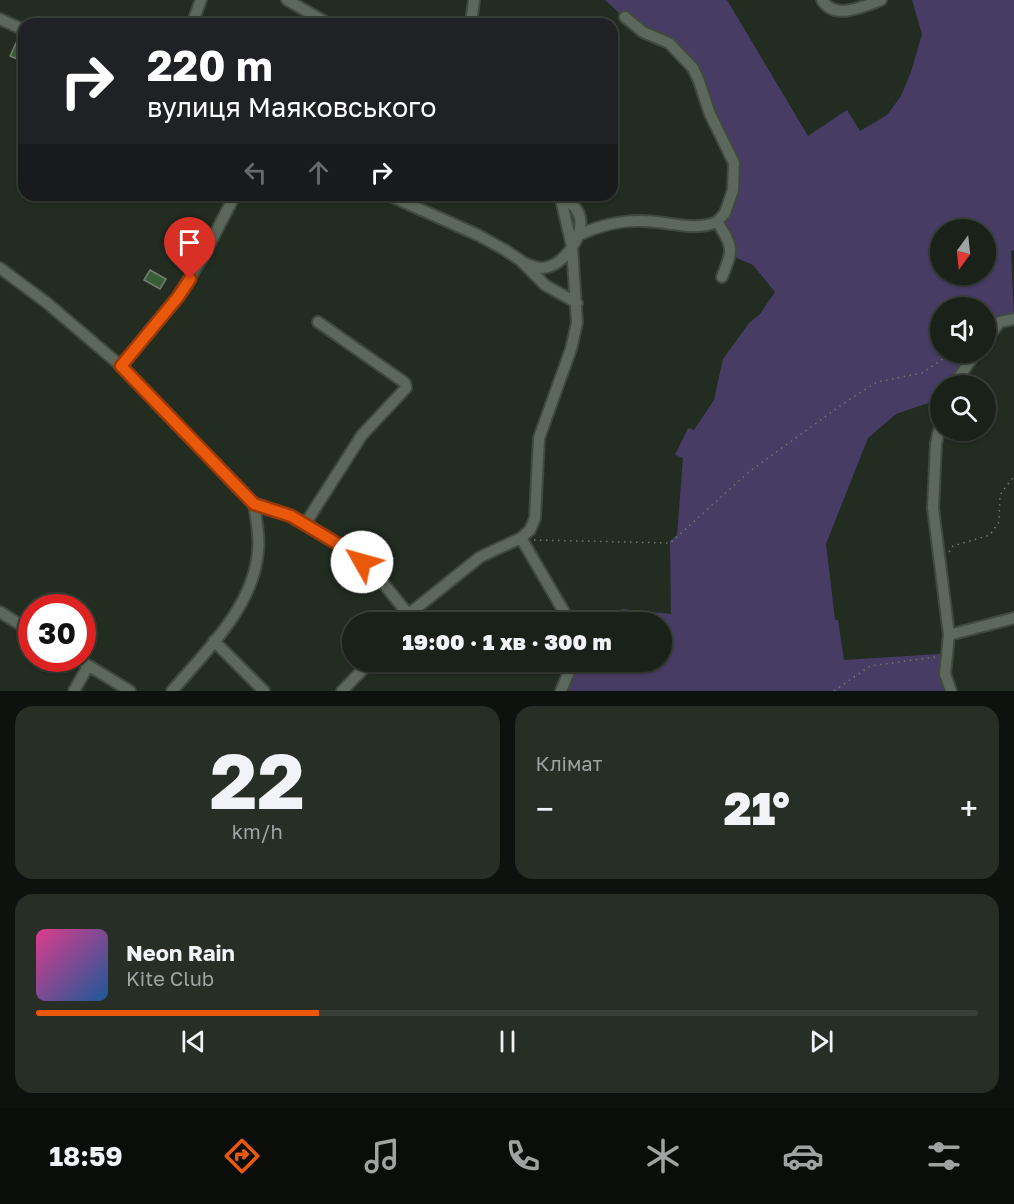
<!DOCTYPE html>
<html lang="uk">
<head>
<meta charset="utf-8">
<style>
	body { margin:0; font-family:"Golos Text",sans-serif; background:#272e26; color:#f1f3f6; height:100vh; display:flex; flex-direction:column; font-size:22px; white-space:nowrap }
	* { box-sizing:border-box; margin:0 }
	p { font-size:20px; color:#9fa3a2 }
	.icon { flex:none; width:33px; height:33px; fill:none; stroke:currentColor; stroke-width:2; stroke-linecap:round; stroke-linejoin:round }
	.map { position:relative; height:691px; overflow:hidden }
	.side { display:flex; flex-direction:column; gap:15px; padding:15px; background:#0e120e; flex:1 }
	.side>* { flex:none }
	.banner { position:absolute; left:18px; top:18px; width:600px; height:183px; border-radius:18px; box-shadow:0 2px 4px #0004,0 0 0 2px #383e38; background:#202124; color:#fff; overflow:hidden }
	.needle { width:39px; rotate:195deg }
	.tools { position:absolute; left:930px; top:219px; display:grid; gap:12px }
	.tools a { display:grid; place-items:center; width:66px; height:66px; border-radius:50%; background:#1a2119; box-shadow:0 2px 4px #0004,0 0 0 2px #383e38; font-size:30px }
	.speed { position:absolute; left:18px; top:594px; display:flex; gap:12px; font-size:30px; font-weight:700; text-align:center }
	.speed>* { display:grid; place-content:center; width:78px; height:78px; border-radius:50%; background:#1a2119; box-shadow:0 2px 4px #0004,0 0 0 2px #383e38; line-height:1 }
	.speed .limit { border:9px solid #d22; background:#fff; color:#111 }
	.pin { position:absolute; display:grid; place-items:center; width:51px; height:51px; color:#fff; margin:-62px -26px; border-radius:50% 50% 50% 0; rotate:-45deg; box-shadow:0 0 6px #0007 }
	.pin .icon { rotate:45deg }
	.me { position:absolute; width:66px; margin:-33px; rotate:308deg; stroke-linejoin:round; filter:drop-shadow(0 0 4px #0008) }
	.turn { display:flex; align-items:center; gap:21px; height:126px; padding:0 30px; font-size:27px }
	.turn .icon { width:78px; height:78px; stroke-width:2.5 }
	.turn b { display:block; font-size:42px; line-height:51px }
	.lanes { display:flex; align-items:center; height:57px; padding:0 30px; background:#0003; justify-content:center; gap:30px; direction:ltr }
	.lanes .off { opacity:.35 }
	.big { font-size:45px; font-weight:800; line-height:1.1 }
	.side .card { flex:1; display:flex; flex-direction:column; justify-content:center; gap:9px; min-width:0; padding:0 21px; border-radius:18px; background:#272e26 }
	.side .dial { align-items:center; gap:0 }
	.dial b { font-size:78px; line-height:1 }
	.song { display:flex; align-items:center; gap:18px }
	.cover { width:72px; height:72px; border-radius:9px; background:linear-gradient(135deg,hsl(330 70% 55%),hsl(210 70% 35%)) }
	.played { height:6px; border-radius:3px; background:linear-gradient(90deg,#ea580c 30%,#383e38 30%) }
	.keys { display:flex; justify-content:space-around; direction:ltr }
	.heat { display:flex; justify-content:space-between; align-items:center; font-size:33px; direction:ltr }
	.side .tiles { flex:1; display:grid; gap:15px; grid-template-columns:1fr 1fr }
	.card:last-child { grid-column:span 2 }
	.trip { position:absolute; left:342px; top:612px; width:330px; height:60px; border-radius:30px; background:#1a2119; box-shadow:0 2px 4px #0004,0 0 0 2px #383e38; font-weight:800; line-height:60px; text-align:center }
	.dock { display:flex; height:96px; justify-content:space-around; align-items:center; background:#0a0d0a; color:#9fa3a2 }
	.dock .icon { width:42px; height:42px }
	.dock .current { color:#ea580c }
	.dock b { font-size:27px; color:#f1f3f6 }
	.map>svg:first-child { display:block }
	.green { fill:#473d64; fill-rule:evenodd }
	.building { fill:#385e37; stroke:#737e72; stroke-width:1.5 }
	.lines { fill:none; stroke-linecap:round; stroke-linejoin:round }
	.minor-casing { stroke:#404940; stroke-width:14 }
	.path { stroke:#70796f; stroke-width:1.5; stroke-dasharray:1.5 4.5; stroke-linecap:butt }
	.minor { stroke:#5d685c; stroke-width:10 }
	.route-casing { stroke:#983908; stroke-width:15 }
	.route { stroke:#ea580c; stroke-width:10 }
</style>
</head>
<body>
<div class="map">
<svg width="1014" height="691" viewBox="0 0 1014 691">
	<rect width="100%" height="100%" fill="#222c21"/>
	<path class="green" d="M605,0H727L808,136L847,110L860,131L887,115L901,96L911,72L922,34L912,0H1014V250L1011,251L1014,317L986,336V308H940V352L973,353L950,385L940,386V399L896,414L868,438L826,544L835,620H838L844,660L939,654L943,652L946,674L953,691H564L575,662H662V622H622L621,609L671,614L670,541L677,535L683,458L675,455L688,428L694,430L714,400L723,359L749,323L760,314L775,292L753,265L732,256L721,216L733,174L698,82L668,45L642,34ZM940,230H986V274H940Z"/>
	<path class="building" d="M17,41L24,45L22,61L10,56Z
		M150,270L166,279L160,289L144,280Z"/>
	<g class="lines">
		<g class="minor-casing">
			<path id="minor" d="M287,0L329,24
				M822,0C835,21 864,6 881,0
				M625,17L643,32L669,43L693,68L699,81L710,114L734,163L733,190L725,213L717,222C734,247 733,250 722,277
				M0,19L24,30
				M192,24L201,0
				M471,24L474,0
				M388,195L478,235L505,250L520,260L545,285L577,303
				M560,195L572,246L577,323L571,349L539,438L535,518L530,530L521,538L570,622
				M579,235C598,226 622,220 643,221C668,221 693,232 717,222
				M524,263C532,266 539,269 548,267C565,262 584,236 580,218C579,209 569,201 563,195
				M0,268L47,303L121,366L254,504L291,516L343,547L379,578L408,614
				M986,339L1000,322L1014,319
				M121,366L178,297L204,255L235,195
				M953,386L976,352
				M940,426L936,444L933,508L949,635L945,674L951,691
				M305,524L362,435L406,388L405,383L401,380L318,322
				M0,612L32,632
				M399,622L480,557L521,538
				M949,635L1014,618
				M214,641L264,691
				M76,658L130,691
				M74,691L88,666
				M172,691C206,651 254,606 258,551C260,536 256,519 254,504
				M342,691L370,662
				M561,691L573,662"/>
		</g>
		<path class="path" d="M534,540L670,543L750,471L847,401L877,382L922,373L953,352
			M949,552L953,546L990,535L999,522L1000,495L1014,476
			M834,691L870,666L935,657"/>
		<use href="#minor" class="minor"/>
	</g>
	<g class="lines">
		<g class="route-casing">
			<path id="route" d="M190,279L178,297L121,366L254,504L291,516L343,547L362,562"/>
		</g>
		<use href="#route" class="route"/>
	</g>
</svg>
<div class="tools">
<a><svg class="needle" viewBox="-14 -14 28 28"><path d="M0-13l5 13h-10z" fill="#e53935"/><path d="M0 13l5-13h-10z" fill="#9fa3a2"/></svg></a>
<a><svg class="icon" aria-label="sound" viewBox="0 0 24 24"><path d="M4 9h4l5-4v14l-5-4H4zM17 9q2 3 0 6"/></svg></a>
<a><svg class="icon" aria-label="search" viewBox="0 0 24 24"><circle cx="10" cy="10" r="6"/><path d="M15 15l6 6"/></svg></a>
</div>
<div class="speed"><div class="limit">30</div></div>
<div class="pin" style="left:190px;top:279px;background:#d93025"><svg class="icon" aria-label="arrive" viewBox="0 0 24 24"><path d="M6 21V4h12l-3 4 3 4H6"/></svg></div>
<svg class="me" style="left:362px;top:562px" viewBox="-20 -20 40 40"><circle r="19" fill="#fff"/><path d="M0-13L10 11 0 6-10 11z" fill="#ea580c"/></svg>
<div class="trip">19:00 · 1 хв · 300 m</div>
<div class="banner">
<div class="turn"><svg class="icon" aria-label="right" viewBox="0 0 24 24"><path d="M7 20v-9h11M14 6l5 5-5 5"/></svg><div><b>220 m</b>вулиця Маяковського</div></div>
<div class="lanes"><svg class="icon off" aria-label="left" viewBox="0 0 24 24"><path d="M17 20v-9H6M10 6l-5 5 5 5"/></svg><svg class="icon off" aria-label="ahead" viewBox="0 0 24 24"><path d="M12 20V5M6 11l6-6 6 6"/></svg><svg class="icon" aria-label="right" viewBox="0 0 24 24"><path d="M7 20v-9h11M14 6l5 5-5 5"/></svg></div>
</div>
</div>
<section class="side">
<div class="tiles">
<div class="card dial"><b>22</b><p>km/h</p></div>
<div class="card"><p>Клімат</p>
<div class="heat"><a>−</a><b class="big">21°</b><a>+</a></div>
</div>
<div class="card">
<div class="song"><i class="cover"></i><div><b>Neon Rain</b><p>Kite Club</p></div></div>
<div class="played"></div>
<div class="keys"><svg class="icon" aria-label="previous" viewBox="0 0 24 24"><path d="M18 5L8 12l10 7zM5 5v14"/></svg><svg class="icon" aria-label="pause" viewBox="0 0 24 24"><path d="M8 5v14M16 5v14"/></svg><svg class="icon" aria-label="next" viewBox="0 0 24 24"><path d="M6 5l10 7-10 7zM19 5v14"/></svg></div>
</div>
</div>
</section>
<nav class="dock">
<b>18:59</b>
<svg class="icon current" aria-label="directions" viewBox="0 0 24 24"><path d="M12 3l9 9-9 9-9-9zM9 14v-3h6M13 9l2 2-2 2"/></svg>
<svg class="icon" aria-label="music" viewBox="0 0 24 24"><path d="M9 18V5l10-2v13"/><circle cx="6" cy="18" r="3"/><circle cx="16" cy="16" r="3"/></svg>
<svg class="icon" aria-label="phone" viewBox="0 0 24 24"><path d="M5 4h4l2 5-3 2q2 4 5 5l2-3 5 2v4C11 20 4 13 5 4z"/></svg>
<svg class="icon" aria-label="climate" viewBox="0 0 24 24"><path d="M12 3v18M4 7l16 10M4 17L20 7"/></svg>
<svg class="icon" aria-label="car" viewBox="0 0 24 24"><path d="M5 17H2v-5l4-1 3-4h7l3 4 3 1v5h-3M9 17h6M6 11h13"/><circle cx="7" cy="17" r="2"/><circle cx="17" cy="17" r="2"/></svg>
<svg class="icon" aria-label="filters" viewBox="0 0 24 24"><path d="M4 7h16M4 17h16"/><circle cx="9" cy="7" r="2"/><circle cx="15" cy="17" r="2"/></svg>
</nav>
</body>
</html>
